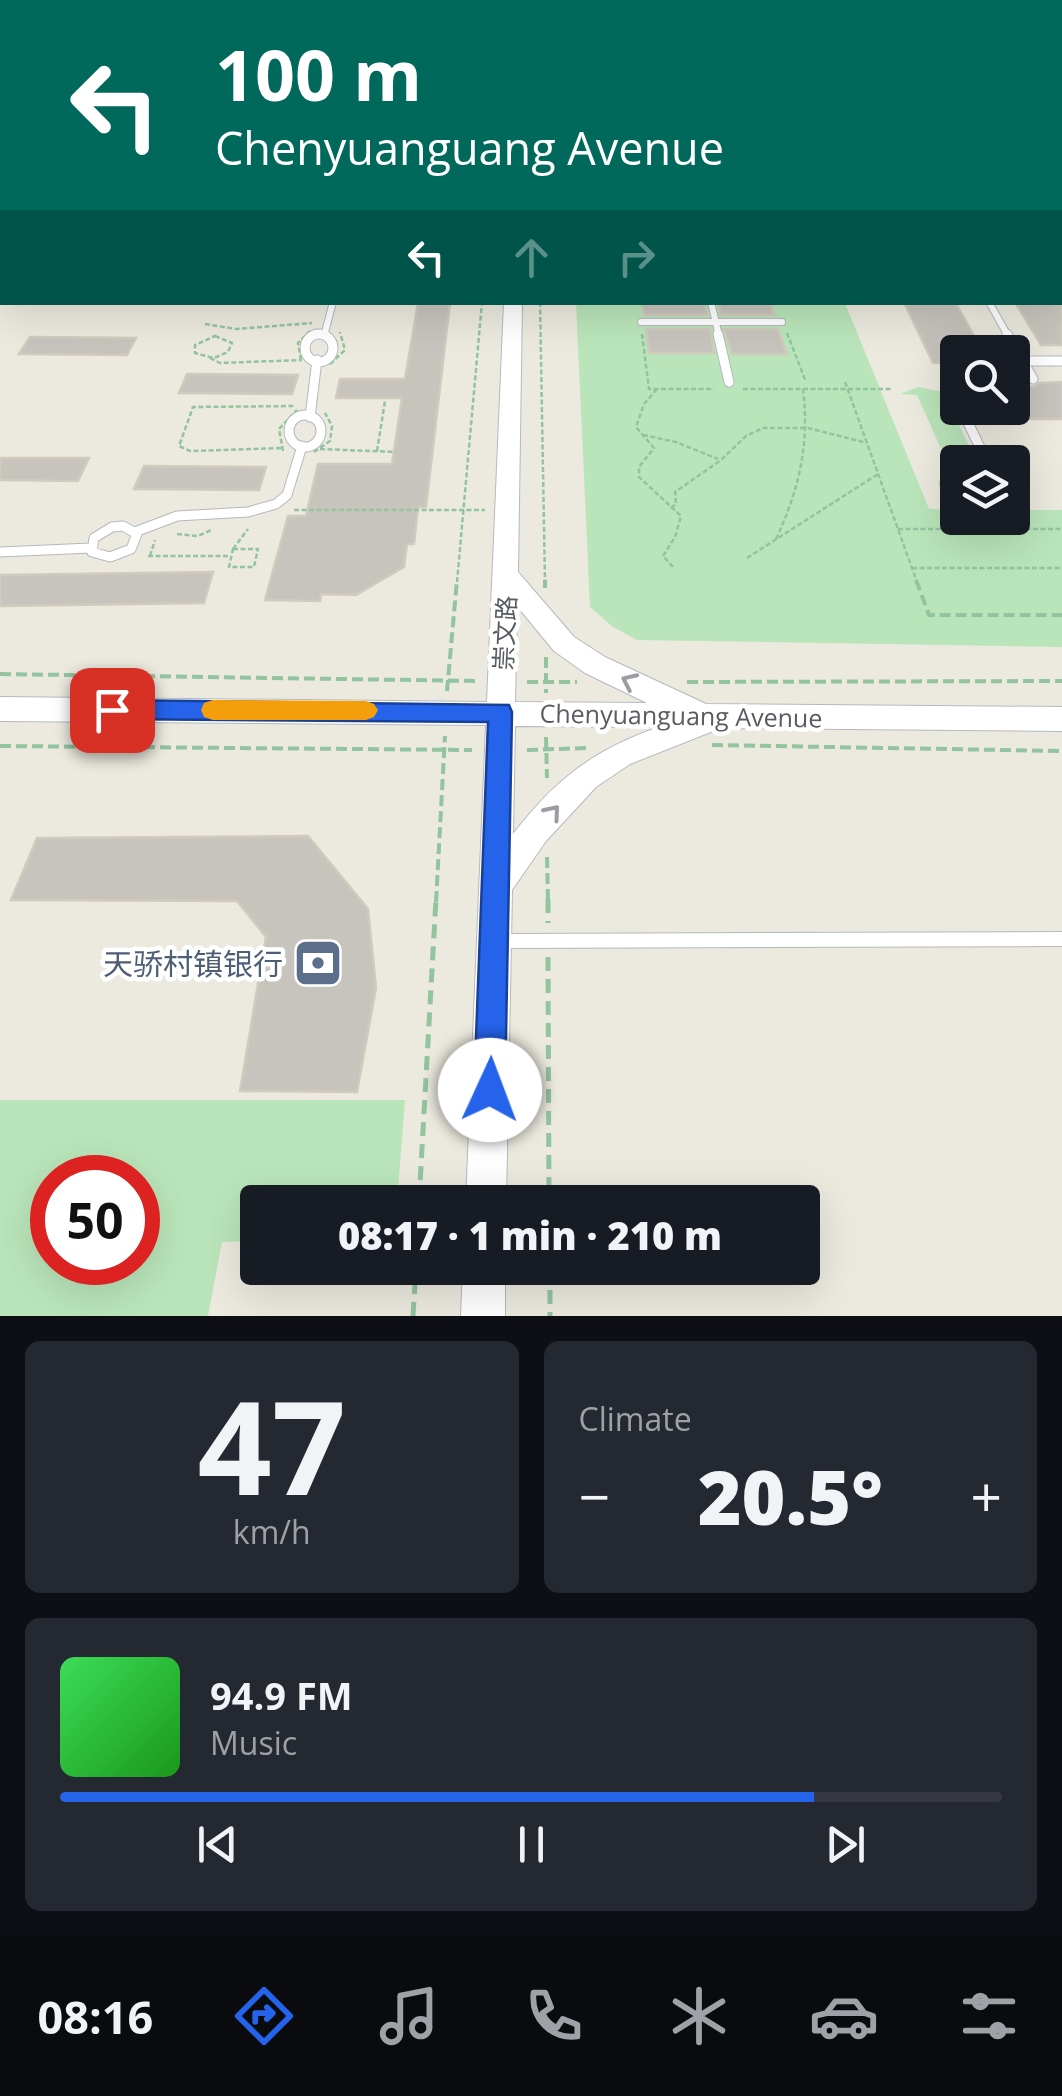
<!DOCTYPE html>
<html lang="en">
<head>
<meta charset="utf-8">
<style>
	body { margin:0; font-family:"Open Sans","Noto Sans SC",sans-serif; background:#242831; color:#f1f3f6; height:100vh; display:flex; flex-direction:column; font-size:38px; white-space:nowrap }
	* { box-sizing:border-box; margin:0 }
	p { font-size:32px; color:#9ea1a6 }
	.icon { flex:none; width:55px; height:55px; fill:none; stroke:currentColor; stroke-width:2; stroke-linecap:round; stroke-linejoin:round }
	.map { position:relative; height:1316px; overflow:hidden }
	.side { display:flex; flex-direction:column; gap:25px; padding:25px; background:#0d0f14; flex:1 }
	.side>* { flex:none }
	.guide { position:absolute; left:0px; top:0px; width:1062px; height:305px; box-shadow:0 10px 40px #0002; background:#00695c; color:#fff; overflow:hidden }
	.buttons { position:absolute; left:940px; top:335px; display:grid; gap:20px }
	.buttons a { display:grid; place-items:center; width:90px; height:90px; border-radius:10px; background:#171b24; box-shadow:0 10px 40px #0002; font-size:50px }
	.speed { position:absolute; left:30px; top:1155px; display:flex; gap:20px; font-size:50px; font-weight:700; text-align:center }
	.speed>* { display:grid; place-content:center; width:130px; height:130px; border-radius:50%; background:#171b24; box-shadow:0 10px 40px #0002; line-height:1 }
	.speed .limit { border:15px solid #d22; background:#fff; color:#111 }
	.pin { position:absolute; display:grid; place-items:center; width:85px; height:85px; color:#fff; margin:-42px; border-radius:20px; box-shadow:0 5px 15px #0006 }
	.me { position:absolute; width:110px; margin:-55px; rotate:2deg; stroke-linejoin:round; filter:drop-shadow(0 0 8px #0008) }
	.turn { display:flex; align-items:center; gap:35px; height:210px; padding:0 50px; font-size:45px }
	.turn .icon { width:130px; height:130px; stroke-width:2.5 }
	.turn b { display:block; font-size:70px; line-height:85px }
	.lanes { display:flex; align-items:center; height:95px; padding:0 50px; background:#0003; justify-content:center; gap:50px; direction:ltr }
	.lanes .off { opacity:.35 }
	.big { font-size:75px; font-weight:800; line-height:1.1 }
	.side .tile { flex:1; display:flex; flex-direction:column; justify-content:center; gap:15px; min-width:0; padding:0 35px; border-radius:15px; background:#242831 }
	.side .dial { align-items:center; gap:0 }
	.dial b { font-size:130px; line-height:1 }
	.song { display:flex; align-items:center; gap:30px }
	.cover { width:120px; height:120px; border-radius:15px; background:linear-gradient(135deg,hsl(130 70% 55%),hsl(120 70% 35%)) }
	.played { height:10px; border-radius:5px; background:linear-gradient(90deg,#2563eb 80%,#363941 80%) }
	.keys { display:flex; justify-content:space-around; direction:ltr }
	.heat { display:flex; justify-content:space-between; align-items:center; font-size:55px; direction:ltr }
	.side .tiles { flex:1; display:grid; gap:25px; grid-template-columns:1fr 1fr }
	.tile:last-child { grid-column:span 2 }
	.trip { position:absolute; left:240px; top:1185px; width:580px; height:100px; border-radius:10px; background:#171b24; box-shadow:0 10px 40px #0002; font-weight:800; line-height:100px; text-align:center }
	.tabs { display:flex; height:160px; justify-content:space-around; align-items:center; background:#090b0e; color:#9ea1a6 }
	.tabs .icon { width:70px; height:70px }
	.tabs .current { color:#2563eb }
	.tabs b { font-size:45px; color:#f1f3f6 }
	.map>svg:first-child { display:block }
	.green { fill:#bae5ba; fill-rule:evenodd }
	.building { fill:#c7c4bd; stroke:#d1cbbe; stroke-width:2.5 }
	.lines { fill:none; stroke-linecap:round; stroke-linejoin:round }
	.service-far3-casing { stroke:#b5b8bd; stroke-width:6 }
	.service-far2-casing { stroke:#b5b8bd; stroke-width:8 }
	.service-far1-casing { stroke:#b5b8bd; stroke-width:11 }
	.service-casing { stroke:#b5b8bd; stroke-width:16 }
	.minor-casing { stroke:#b5b8bd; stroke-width:2 }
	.tertiary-casing { stroke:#b5b8bd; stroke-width:3 }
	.secondary-casing { stroke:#b5b9bf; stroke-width:2 }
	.path-far2 { stroke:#92c4a0; stroke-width:2.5; stroke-dasharray:5 2.5; stroke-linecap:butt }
	.path-far1 { stroke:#92c4a0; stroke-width:4; stroke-dasharray:11 5; stroke-linecap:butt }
	.path { stroke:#92c4a0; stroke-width:5; stroke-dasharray:14 8; stroke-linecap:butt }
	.service-far3 { stroke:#fff; stroke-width:5 }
	.service-far2 { stroke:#fff; stroke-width:6 }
	.service-far1 { stroke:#fff; stroke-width:9 }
	.service { stroke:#fff; stroke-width:14 }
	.minor { fill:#fff; fill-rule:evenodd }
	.tertiary { fill:#fff; fill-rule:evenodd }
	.secondary { fill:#fff; fill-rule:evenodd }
	.oneway { stroke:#9b9da0 }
	.route { fill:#2563eb; stroke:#184099; stroke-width:2.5 }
	.slow { fill:#f59e0b }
	.labels { text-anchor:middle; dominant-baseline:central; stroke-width:9; stroke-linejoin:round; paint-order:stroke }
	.street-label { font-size:25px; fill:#585c61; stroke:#fff }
	.near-service-label { font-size:30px; fill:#4e5e75; stroke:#fff; text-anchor:end }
</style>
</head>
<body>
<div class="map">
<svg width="1062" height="1316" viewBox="0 0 1062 1316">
	<rect width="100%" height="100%" fill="#ece9df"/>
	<path class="green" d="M487,0H1062V102L1060,2H485Z
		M576,303H845L929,509L957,510L958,518H1012L1013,510H1062V647L637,640L613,627L590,607Z
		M918,387L943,392L977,462H958L957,495L939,486L938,481L955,480L917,395L900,394Z
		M0,1100H405L397,1202H258L257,1241L222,1242L208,1316H0ZM52,1178H138V1262H52Z"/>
	<path class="building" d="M450,302L426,507H418L414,544H407L404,567L356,595L321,594L320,601L265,600L288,516H306L318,464H392L402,398H336L340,379H405L418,303Z
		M642,302H704L707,315H644Z
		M718,302H770L774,315H721Z
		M904,302H955L983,352H958V362L933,363Z
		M1015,302H1062V345H1041Z
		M646,329H710L714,353H649Z
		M724,329H778L787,354H732Z
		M30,337L136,338L127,355L19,354Z
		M187,374L298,375L292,394L179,393Z
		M1062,382V419H1012V383L1034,387L1040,383Z
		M0,458H89L78,481L0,480Z
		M144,466L266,467L259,490L134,489Z
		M213,572L204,603L0,606V575Z
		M308,836L368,909L376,988L357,1092L240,1091L266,937L237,901L11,900L37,838Z"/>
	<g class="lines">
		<g class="service-far3-casing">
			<path id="service-far3" d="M1006,0L1011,2"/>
		</g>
		<g class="service-far2-casing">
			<path id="service-far2" d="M711,302L719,336
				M989,302L1008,336
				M641,322H782
				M324,336L333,302"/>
		</g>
		<g class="service-far1-casing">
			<path id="service-far1" d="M718,334L729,382
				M1007,334L1033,379
				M305 348a14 14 0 1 1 28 0a14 14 0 1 1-28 0Z
				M1023,361H1062
				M949,382L958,400
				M961,408L987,462
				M289 431a16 16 0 1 1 32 0a16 16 0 1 1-32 0Z
				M310,417L317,360
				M123,526L137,534L131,549L110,557L92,552L94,538L112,527Z
				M135,532L177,516L248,512L276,504L287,495L302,446
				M0,552L91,548"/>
		</g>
		<g class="service-casing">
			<path id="service" d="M500,941L1062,939"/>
		</g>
		<g class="minor-casing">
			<path id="minor" d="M0,66H2V72H0Z"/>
		</g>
		<g class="tertiary-casing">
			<path id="tertiary" d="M0,228H2V236H0Z
				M1060,230H1062V238H1060Z"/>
		</g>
		<g class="secondary-casing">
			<path id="secondary" d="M504,302H522L518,572L574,637L605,657L706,704L1062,707V731L721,728L630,764L596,787L546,841L512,890L506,1202H466L486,725L0,721V697L487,702ZM517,606L554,651L585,673L647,703L515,702ZM515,726L659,727C593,750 556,779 513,834Z
				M463,1268H505V1316H461Z"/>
		</g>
		<path class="path-far2" d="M293,0L328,2
			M704,2L709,0
			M540,302L545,582
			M205,324L236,329L312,323
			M787,333L806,382
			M642,334L649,389H714
			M215,336L232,343L228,352L214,358L195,353V345Z
			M210,358L220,363L302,360
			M301,360L298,343L310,331
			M330,364L345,350L340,332
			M845,382L917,582
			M657,389L644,404L636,427L654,448L639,467V477L681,516L675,537L663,556L673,567
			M743,389H893
			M643,435L676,442L718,459
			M281,448L190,451L179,446L193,407L296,406
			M320,449L396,452
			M283,451L279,429L297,410
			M377,451L385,401
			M314,452L330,441L332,426L325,413
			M671,508L676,504L675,492L721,460L746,436L763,428H808L867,443
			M294,510H485
			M898,529H1062
			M177,534L198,536L211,530
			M776,539C799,490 810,443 803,389
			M233,549H258L254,567H229Z
			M233,549L248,529
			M148,556H229
			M150,556L155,540
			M747,558L878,474
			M912,568H1062
			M457,582L482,302"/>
		<path class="path-far1" d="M545,580V588
			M916,580L929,615H1062
			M546,657V693
			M0,674L477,681
			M527,682H577
			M687,682L1062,681
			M447,691L457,580
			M546,737L547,778
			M712,745L1062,751
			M0,746L472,750
			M527,750L587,748
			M547,857L548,902
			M436,902L445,736"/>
		<path class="path" d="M548,899V923
			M548,957L549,1202
			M419,1202L436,899
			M550,1268V1316
			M413,1316L416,1268"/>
		<use href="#service-far3" class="service-far3"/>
		<use href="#service-far2" class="service-far2"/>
		<use href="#service-far1" class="service-far1"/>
		<use href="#service" class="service"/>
		<use href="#minor" class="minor"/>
		<use href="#tertiary" class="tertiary"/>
		<use href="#secondary" class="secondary"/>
	</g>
	<defs><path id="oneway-chevron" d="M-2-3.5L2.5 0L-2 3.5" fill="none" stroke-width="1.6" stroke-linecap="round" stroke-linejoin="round" transform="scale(2.5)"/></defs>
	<g class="oneway">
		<use href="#oneway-chevron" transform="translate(629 681) rotate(-155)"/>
		<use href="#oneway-chevron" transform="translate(553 812) rotate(-50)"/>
	</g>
	<path class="route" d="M112,700L509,705L512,712L505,1090L501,1102L490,1106L478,1102L474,1090L488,722L112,719L103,716L100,710L103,703Z"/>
	<path class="slow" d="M213,700L366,701L374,704L378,710L374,717L366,720H213L204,717L201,710L204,703Z"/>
	<defs>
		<g id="bank-square" transform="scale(2.5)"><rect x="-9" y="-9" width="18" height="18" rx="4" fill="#5c6f8a" stroke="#fff"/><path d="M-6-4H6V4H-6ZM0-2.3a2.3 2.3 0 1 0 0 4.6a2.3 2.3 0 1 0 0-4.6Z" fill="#fff"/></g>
	</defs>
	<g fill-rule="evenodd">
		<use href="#bank-square" x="318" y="963"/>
	</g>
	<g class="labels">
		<g class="street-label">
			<text transform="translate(504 633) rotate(-87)">崇文路</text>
			<text transform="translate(681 715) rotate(1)">Chenyuanguang Avenue</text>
		</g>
		<g class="near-service-label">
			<text x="283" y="963">天骄村镇银行</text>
		</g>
	</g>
</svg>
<div class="buttons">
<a><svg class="icon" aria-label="search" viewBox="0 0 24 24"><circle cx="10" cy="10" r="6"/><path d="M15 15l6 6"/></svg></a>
<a><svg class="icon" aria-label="layers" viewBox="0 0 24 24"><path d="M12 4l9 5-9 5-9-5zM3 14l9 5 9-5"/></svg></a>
</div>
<div class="speed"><div class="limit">50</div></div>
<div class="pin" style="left:112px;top:710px;background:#d93025"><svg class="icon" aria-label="arrive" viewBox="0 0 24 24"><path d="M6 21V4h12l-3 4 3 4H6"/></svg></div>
<svg class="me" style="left:490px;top:1090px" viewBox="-20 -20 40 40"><circle r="19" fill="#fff"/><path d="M0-13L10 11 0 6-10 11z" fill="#2563eb"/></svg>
<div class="trip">08:17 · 1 min · 210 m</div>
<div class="guide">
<div class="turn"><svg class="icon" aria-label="left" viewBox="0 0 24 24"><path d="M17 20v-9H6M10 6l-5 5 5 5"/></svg><div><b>100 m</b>Chenyuanguang Avenue</div></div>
<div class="lanes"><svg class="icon" aria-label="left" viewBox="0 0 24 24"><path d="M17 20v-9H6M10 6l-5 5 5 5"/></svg><svg class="icon off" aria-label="ahead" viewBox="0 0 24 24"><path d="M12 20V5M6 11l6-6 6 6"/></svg><svg class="icon off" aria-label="right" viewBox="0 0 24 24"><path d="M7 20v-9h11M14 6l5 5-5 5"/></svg></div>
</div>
</div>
<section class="side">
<div class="tiles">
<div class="tile dial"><b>47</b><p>km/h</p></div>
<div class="tile"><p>Climate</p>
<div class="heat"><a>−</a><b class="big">20.5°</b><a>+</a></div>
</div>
<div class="tile">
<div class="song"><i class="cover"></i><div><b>94.9 FM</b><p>Music</p></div></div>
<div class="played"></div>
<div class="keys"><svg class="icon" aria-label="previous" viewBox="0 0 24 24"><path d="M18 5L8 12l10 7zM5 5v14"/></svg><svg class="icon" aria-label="pause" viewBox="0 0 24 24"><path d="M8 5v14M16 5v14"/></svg><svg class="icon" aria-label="next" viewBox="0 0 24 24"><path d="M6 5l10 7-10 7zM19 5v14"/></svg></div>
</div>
</div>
</section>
<nav class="tabs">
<b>08:16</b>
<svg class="icon current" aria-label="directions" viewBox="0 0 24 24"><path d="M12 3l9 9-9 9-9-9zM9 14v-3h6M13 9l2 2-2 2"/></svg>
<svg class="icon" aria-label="music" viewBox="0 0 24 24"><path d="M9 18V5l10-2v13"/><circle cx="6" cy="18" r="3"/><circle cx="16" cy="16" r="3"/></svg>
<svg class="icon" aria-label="phone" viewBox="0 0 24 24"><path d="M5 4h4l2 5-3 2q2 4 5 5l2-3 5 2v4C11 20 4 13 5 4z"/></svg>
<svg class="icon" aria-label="climate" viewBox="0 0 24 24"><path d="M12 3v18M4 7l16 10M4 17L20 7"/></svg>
<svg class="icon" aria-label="car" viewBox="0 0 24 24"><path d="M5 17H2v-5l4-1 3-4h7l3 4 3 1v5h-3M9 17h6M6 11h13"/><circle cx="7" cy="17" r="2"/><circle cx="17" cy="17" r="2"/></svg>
<svg class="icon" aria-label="filters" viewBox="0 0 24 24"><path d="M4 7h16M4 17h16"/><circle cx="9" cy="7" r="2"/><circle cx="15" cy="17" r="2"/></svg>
</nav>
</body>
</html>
